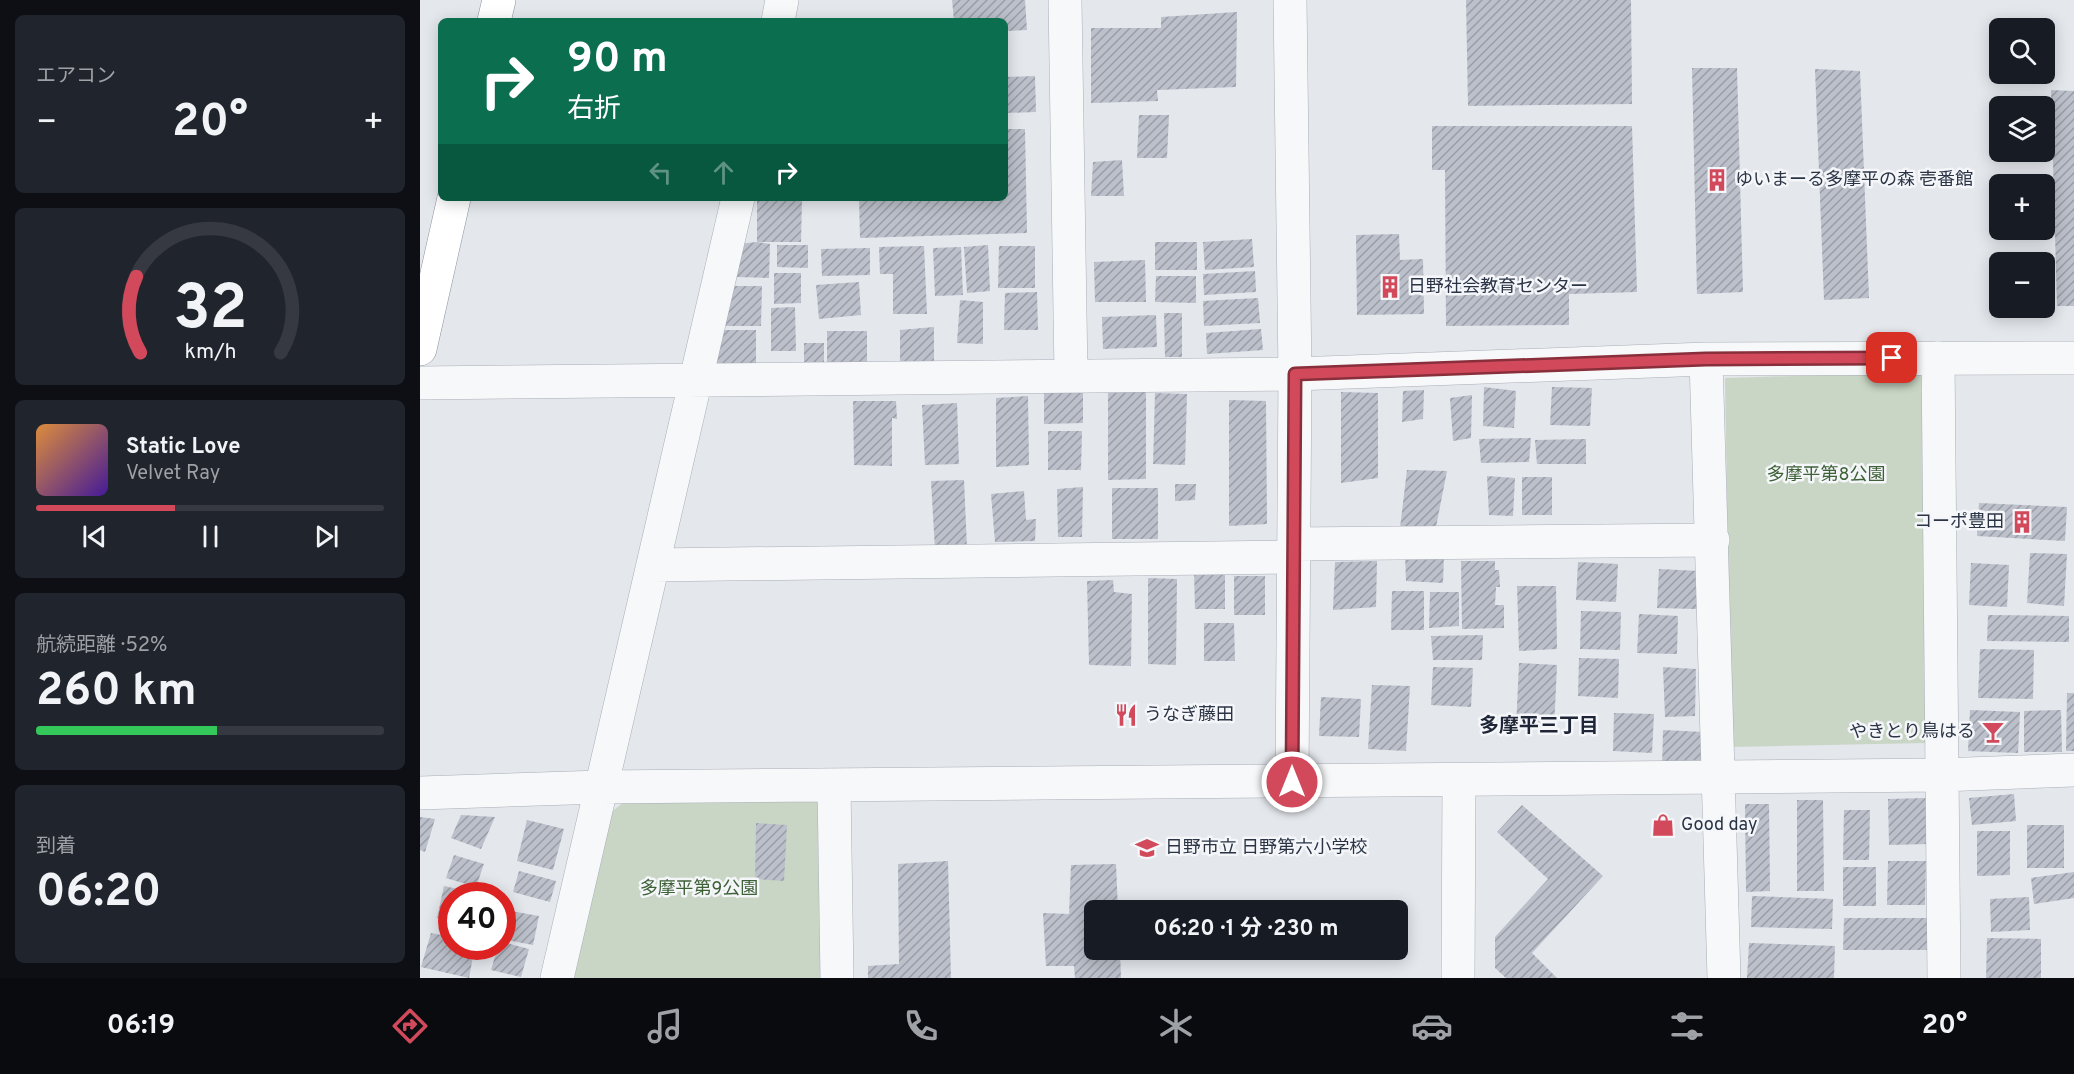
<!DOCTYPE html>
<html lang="ja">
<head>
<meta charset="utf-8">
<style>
	body { margin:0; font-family:Overpass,"Noto Sans JP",sans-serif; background:#20242c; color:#f1f3f6; height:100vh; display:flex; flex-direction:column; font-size:22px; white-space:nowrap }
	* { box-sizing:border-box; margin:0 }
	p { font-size:20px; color:#9ea1a6 }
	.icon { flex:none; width:33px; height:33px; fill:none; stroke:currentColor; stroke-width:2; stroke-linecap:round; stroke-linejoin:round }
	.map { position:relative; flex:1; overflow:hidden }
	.panel { display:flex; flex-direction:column; gap:15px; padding:15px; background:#0d0f14; width:420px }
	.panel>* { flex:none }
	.top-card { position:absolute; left:18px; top:18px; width:570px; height:183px; border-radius:9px; box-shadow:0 3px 15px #0003; background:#0b6e4f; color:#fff; overflow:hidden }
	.buttons { position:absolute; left:1569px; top:18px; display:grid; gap:12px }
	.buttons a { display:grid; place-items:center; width:66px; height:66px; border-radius:9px; background:#171b24; box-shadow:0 3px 15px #0003; font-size:30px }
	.speed { position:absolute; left:18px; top:882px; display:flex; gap:12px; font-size:30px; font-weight:700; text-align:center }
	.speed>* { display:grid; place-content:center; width:78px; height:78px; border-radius:50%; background:#171b24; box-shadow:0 3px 15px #0003; line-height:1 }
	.speed .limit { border:9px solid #d22; background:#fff; color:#111 }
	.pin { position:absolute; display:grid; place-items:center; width:51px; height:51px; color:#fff; margin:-26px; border-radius:12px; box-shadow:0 3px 9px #0006 }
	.me { position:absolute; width:66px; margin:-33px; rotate:0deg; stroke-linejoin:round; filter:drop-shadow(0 0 4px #0008) }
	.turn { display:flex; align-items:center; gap:21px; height:126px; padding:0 30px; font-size:27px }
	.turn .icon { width:78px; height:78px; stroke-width:2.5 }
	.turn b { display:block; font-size:42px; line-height:51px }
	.lanes { display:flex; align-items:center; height:57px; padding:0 30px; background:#0003; justify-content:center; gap:30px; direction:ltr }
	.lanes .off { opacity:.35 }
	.big { font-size:45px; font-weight:700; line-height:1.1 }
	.panel .widget { flex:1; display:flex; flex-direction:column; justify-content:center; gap:9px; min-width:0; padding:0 21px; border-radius:9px; background:#20242c }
	.panel .dial { align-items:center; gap:0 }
	.dial svg { height:156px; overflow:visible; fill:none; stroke:#363941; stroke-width:7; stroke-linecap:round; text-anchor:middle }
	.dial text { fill:#f1f3f6; stroke:none }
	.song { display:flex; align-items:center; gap:18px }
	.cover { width:72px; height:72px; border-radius:9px; background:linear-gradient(135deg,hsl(30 70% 55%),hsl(260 70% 35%)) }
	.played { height:6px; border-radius:3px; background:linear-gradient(90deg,#d1495b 40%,#363941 40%) }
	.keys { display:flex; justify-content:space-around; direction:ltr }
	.heat { display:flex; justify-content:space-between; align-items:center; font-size:33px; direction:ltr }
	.charge { height:9px; border-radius:4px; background:linear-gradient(90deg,#34c759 52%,#363941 0) }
	.trip { position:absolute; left:664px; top:900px; width:324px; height:60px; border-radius:9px; background:#171b24; box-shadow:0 3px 15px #0003; font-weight:700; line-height:60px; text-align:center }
	.tabs { display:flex; height:96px; justify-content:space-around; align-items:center; background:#090b0e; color:#9ea1a6 }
	.tabs .icon { width:42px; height:42px }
	.tabs .current { color:#d1495b }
	.tabs b { font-size:27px; color:#f1f3f6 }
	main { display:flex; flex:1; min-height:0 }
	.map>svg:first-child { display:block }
	.park { fill:#c9d6c5 }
	.building { fill:url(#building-hatch) }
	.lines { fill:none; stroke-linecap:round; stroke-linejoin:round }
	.minor-casing { stroke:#a9aeb7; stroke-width:34 }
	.highway-casing { stroke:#8b94a3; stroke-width:34 }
	.minor { stroke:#f7f8fa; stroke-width:33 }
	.highway { stroke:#fff; stroke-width:33 }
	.route-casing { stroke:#882f3b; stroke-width:15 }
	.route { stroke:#d1495b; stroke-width:10 }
	.labels { text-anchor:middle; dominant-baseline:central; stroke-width:5; stroke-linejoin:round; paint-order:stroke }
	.poi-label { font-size:18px; fill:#2b3445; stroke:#f4f6f9; text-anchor:start }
	.park-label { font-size:18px; fill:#3f6138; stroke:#f4f6f9 }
	.neighbourhood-label { font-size:20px; font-weight:bold; fill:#1d2536; stroke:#f4f6f9 }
</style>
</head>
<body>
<main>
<section class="panel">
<div class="widget"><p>エアコン</p>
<div class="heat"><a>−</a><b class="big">20°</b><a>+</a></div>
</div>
<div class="widget dial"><svg viewBox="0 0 100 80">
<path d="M14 69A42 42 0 1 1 86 69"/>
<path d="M14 69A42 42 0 0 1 12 30" stroke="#d1495b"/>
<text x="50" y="56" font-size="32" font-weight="700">32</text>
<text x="50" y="72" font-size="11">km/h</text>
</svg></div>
<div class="widget">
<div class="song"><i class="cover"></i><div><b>Static Love</b><p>Velvet Ray</p></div></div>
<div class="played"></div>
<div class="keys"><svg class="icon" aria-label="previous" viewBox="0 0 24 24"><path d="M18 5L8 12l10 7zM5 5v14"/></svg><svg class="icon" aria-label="pause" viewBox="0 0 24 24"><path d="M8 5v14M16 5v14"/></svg><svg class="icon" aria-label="next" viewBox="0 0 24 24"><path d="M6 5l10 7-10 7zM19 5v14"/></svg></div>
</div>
<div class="widget"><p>航続距離 · 52%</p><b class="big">260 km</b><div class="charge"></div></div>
<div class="widget"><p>到着</p><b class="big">06:20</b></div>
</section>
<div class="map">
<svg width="1654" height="978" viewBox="0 0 1654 978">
	<defs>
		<pattern id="building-hatch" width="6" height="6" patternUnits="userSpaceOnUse" patternTransform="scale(1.5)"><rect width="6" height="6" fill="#bbc0ca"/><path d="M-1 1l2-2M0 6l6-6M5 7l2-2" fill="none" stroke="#989da6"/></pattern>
	</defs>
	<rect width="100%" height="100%" fill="#e4e7ec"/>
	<path class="park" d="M1506,372L1505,743L1311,747L1305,378Z
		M397,801L405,813L407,978H152L190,813L204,802Z"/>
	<path class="building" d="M532,0H605L607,30L585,31V21H534Z
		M1046,0H1211L1212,104L1048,106Z
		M817,12L816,87L737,90L738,101L671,103V28H741V17Z
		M1272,68H1317L1323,292L1277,294Z
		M1395,69L1440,71L1449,298L1404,300Z
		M615,76L616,112L585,113V77Z
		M1631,90L1654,91V306H1637Z
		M719,115H749L747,158H717Z
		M1012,126H1212L1217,292L1149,294V325L1026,326L1025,170H1012Z
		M585,129H605L607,233L440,238L439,198H585Z
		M702,160L704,196H671L673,162Z
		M337,198H382L381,242H337L350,244L349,278L316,277L317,244L337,242Z
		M979,234L980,260L1003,259L1004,314L937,315L936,235Z
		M832,239L834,267L785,270L783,242Z
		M735,242H777V270H735Z
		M357,245H388V268L357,267Z
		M568,245L570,291L547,293L544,247Z
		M504,246L507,314H473V274H460L459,247Z
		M579,246H615V288H578Z
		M541,247L543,295L515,296L513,248Z
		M450,248V275L402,276L401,249Z
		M725,260L726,302H675L674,262Z
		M835,271L836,292L784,295L783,274Z
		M354,273H381V303L354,304Z
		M736,276H776V303L735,302Z
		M439,282L441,315L399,319L396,285Z
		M311,286H342L341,326H299Z
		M617,292L618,330H584L585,293Z
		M838,298L840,323L784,326L783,301Z
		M540,300L563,302V344L537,343Z
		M375,307L376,351H351V308Z
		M744,313H762V357H745Z
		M736,315L737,347L683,349L682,317Z
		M514,327V363H480V330Z
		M841,329L843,350L787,354L786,333Z
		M297,330H336V368H297Z
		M407,331H447V362L407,363Z
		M384,343H404V364H384Z
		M1064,387L1096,391L1094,428L1063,426Z
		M1132,387L1172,388L1170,426L1130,425Z
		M688,390H726V479L688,480Z
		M1004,390L1003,419L982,422L983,391Z
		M624,391H663V423L624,424Z
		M921,392L958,393V478L921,483Z
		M735,393L767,394L765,465L733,464Z
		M1052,395L1051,438L1033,441L1030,398Z
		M608,396L609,465L576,467V398Z
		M809,400L846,401L847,524L809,526Z
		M433,401H476L477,419L472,418V466L434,465Z
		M537,403L539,464L505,465L502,405Z
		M628,431H662L661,470H628Z
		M1111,438L1109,462L1061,463L1059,439Z
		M1166,439V464H1117L1115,440Z
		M987,470L1027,471L1016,527L980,528Z
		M1067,476L1095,478L1093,516L1069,515Z
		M1102,477H1132V515H1102Z
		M544,480L547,548L515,550L511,481Z
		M755,484H776L775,500L755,501Z
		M663,487L662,537H638L637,489Z
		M692,488H738V539H692Z
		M604,491L606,520L616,519L615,541L575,542L571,494Z
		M1559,503L1647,507L1645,541L1557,536Z
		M985,553L1024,554L1023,583L986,581Z
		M1610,553L1647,554L1644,606L1607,603Z
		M957,561L956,607L913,610L915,562Z
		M1041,561H1075V570H1079L1080,587H1076L1075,605H1084V628L1042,629Z
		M1158,562L1198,564L1196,602L1156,600Z
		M1551,563L1589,565L1587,607L1549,605Z
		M1239,569L1279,571L1277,609L1237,608Z
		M805,570V609H775L774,571Z
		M814,576H845V615H814Z
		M728,578L757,579L756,665L728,664Z
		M693,580L694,592L712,594L711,666L669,665L667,581Z
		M1097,586H1136L1137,649L1099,651Z
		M972,591H1004V630H971Z
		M1010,592H1039V626L1009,628Z
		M1161,611L1201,612L1200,650L1160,649Z
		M1219,614L1258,616L1257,654L1217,653Z
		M1568,615L1649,616V642L1567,641Z
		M784,623H814L815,661H784Z
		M1063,635L1062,660H1013L1011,636Z
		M1560,649L1614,650L1613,699L1558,698Z
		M1159,658L1199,659L1198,698L1158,696Z
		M1099,663L1137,665L1134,729L1096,728Z
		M1013,667L1053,668L1051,707L1011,705Z
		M1243,667L1276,669L1275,716L1245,717Z
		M952,685L990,686L986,751L948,749Z
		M1647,693H1654V751H1646Z
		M901,697L941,699L939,737L899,736Z
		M1550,710L1600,712L1598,753L1548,751Z
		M1641,710L1642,752H1604V711Z
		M1194,713L1234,714L1232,753L1193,751Z
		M1243,730L1283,732L1281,770L1242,769Z
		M1594,794L1596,821L1552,825L1549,798Z
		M1506,798L1508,844L1469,845L1468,799Z
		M1377,800H1403L1404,891H1377Z
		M1325,804H1349L1350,891L1326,892Z
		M1102,805L1183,876L1112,953L1137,978H1086L1075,968V937L1128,879L1077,832Z
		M1424,810H1450L1449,860H1423Z
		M41,815L75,817L61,849L31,838Z
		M0,817L15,819L5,852L0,850Z
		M107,820L144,829L133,870L97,861Z
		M336,823L367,825L364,881L335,879Z
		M1607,825H1644V868H1607Z
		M1557,831H1590V875L1557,876Z
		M34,855L64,864L56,887L26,878Z
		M528,861L531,978H448V966L479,964L478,864Z
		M1468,861H1506L1505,905H1467Z
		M696,864L698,910H675V950H700L701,978H655L654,966H626L623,913L649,914L651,865Z
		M1423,867H1456V906H1423Z
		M99,871L136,881L130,902L93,892Z
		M1654,872V898L1614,904L1611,878Z
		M24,886L51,892L50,896H32V922L17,918Z
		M1332,896L1413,899L1412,929L1331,927Z
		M1609,897L1610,930L1571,932L1570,899Z
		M85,910L119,916L113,945L82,939Z
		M1424,918H1514V950H1423Z
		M11,933L32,937V946H55L49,978L1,967Z
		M1567,938L1621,939V978H1566Z
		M82,942L109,949L101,977L71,970L78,946H82Z
		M1329,943L1415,946L1414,978H1327Z"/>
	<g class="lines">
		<g class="minor-casing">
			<path id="minor" d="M645,0L651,375
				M870,0L875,374L872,781
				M358,21L362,0
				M1518,358L1524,978
				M1286,359L1304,978
				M0,383L875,374L1286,359L1654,358
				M874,544L1293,540
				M233,565L874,557
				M414,786L417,978
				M0,793L181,787L1521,775L1654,770
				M137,978L318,198
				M1038,978L1039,780"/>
		</g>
		<g class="highway-casing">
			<path id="highway" d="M74,21L79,0
				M0,349L34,198"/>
		</g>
		<use href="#minor" class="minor"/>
		<use href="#highway" class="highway"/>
	</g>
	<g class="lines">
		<g class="route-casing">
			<path id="route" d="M872,782L875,374L1286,359L1472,358"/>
		</g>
		<use href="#route" class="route"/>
	</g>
	<defs>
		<g id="building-bare" transform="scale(1.8)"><path d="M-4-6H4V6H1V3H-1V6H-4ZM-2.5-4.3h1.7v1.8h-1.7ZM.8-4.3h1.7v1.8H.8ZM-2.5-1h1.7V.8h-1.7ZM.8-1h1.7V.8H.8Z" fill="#d1495b" stroke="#f4f6f9" stroke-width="2.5" paint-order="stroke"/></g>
		<g id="restaurant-bare" transform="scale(1.8)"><path d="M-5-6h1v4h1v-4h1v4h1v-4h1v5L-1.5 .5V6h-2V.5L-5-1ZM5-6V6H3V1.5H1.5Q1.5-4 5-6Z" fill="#d1495b" stroke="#f4f6f9" stroke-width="2.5" paint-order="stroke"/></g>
		<g id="bar-bare" transform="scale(1.8)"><path d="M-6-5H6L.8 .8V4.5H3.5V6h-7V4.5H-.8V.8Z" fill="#d1495b" stroke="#f4f6f9" stroke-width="2.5" paint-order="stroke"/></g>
		<g id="shop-bare" transform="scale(1.8)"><path d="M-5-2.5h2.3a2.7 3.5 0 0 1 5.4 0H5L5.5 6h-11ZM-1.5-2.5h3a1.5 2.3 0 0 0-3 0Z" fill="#d1495b" stroke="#f4f6f9" stroke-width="2.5" paint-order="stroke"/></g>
		<g id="school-bare" transform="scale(1.8)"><path d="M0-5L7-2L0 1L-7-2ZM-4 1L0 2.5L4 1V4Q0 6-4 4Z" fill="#d1495b" stroke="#f4f6f9" stroke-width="2.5" paint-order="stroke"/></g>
	</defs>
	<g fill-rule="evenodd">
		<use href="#building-bare" x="1297" y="180"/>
		<use href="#building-bare" x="970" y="287"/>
		<use href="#building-bare" x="1602" y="522"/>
		<use href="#restaurant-bare" x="706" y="715"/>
		<use href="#bar-bare" x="1573" y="732"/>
		<use href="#shop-bare" x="1243" y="825"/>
		<use href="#school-bare" x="727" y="848"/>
	</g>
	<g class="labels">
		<g class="poi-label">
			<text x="1315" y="180">ゆいまーる多摩平の森 壱番館</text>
			<text x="988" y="287">日野社会教育センター</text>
			<text x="1584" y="522" text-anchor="end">コーポ豊田</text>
			<text x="724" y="715">うなぎ藤田</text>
			<text x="1555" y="732" text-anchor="end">やきとり鳥はる</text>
			<text x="1261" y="825">Good day</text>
			<text x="745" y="848">日野市立 日野第六小学校</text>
		</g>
		<g class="park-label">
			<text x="1406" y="475">多摩平第8公園</text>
			<text x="279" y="889">多摩平第9公園</text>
		</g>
		<g class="neighbourhood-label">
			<text x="1119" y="727">多摩平三丁目</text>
		</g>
	</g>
</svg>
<div class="buttons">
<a><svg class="icon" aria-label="search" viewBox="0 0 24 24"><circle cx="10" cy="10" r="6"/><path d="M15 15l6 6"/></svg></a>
<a><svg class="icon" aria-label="layers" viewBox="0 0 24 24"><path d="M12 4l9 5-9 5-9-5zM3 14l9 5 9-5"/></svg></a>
<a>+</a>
<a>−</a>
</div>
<div class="speed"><div class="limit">40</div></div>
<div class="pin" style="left:1472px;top:358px;background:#d93025"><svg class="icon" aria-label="arrive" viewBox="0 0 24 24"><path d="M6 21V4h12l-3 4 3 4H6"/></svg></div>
<svg class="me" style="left:872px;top:782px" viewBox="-20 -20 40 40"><circle r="17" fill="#d1495b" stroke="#fff" stroke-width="3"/><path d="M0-11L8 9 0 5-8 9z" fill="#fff"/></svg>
<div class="trip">06:20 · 1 分 · 230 m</div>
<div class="top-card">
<div class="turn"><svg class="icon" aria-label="right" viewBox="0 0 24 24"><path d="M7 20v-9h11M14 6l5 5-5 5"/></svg><div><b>90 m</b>右折</div></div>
<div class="lanes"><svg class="icon off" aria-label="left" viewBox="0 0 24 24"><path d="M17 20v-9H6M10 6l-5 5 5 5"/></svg><svg class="icon off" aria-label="ahead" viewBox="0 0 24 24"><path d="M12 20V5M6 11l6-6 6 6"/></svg><svg class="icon" aria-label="right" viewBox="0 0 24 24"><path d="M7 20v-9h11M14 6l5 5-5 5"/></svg></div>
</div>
</div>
</main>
<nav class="tabs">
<b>06:19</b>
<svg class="icon current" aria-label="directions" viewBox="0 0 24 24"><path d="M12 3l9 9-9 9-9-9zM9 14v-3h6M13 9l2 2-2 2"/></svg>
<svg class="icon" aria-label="music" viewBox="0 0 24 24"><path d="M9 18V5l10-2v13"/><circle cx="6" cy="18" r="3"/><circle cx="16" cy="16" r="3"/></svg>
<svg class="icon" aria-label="phone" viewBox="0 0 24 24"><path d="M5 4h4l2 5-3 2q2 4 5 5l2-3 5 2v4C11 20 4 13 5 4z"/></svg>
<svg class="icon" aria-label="climate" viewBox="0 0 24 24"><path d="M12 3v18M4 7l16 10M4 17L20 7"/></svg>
<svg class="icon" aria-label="car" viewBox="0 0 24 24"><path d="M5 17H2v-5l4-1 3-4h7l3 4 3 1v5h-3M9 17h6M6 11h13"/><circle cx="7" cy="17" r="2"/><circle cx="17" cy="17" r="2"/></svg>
<svg class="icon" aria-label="filters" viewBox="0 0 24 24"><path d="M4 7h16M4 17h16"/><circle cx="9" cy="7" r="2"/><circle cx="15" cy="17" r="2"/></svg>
<b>20°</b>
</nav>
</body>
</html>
